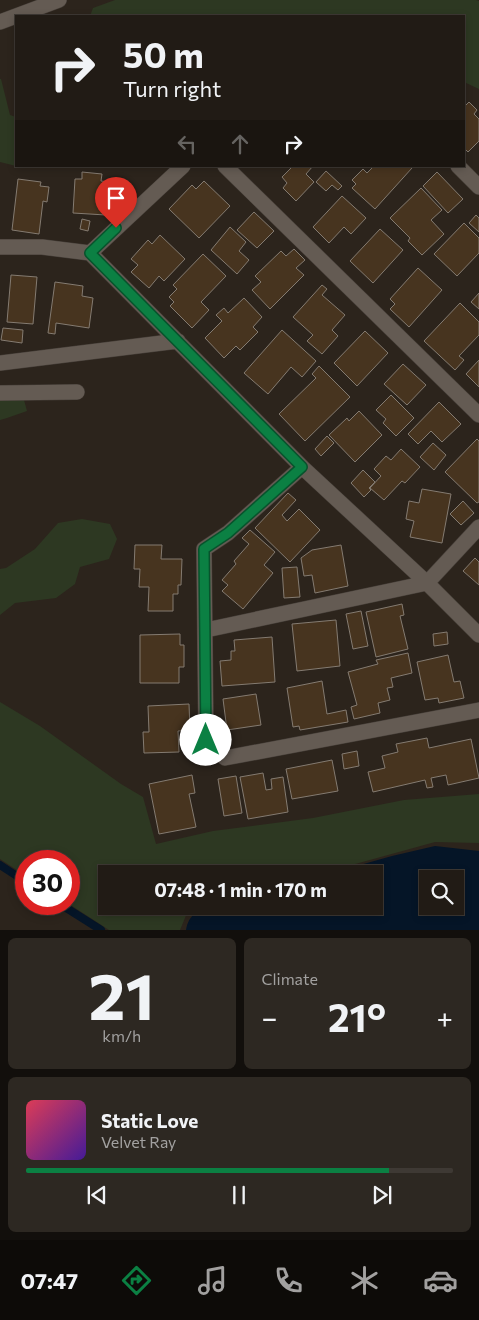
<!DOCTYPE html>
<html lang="en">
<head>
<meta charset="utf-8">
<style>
	body { margin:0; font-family:Commissioner,sans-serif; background:#2d2822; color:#f1f3f6; height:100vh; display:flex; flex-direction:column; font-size:19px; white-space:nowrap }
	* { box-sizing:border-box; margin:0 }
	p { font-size:16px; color:#a2a1a0 }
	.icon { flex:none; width:28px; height:28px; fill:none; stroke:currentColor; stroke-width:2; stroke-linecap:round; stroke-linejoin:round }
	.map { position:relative; height:930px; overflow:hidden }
	.side { display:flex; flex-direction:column; gap:8px; padding:8px; background:#120f0c; flex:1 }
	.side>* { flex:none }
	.top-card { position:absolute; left:15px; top:15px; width:450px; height:152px; border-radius:0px; box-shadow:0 2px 8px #0003,0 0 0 1px #3e3934; background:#211b15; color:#f1f3f6; overflow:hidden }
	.controls { position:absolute; left:419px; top:870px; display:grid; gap:10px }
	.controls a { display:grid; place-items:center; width:45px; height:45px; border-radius:0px; background:#211b15; box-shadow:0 2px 8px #0003,0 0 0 1px #3e3934; font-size:25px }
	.speed { position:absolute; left:15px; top:850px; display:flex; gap:10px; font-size:25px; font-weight:700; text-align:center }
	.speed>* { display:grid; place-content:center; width:65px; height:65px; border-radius:50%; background:#211b15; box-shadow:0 2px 8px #0003,0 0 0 1px #3e3934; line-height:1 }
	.speed .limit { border:8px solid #d22; background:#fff; color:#111 }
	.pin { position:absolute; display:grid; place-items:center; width:42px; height:42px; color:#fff; margin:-51px -21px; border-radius:50% 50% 50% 0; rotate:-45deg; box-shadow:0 0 5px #0007 }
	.pin .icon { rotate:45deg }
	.me { position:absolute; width:55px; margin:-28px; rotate:0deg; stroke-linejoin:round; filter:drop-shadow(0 0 4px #0008) }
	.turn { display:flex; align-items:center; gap:18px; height:105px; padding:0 25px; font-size:22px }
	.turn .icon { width:65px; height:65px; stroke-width:2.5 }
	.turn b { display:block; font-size:35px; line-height:42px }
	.lanes { display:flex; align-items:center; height:48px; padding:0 25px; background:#0003; justify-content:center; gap:25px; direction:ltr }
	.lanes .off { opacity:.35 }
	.big { font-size:38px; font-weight:700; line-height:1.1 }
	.side .widget { flex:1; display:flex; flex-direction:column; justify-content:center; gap:8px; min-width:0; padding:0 18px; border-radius:8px; background:#2d2822 }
	.side .dial { align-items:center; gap:0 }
	.dial b { font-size:65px; line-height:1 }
	.song { display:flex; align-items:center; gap:15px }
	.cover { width:60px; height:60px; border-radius:8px; background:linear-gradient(135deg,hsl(350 70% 55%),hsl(260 70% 35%)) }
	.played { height:5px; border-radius:2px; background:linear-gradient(90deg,#0b8043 85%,#3e3934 85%) }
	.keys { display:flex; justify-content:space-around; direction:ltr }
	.heat { display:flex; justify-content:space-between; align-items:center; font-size:28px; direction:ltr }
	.side .tiles { flex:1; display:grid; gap:8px; grid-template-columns:1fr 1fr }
	.widget:last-child { grid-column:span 2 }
	.trip { position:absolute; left:98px; top:865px; width:285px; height:50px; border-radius:0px; background:#211b15; box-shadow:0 2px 8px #0003,0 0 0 1px #3e3934; font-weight:700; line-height:50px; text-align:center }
	.tabs { display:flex; height:80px; justify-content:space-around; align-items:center; background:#0d0b08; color:#a2a1a0 }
	.tabs .icon { width:35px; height:35px }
	.tabs .on { color:#0b8043 }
	.tabs b { font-size:22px; color:#f1f3f6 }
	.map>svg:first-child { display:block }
	.green { fill:#2d3822 }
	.water { fill:#051527; fill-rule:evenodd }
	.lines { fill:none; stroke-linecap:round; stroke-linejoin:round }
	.stream { stroke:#051527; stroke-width:8 }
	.building { fill:#47341f; stroke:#847b71 }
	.street-casing { stroke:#463f39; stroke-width:16 }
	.street { stroke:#645b53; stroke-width:15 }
	.route-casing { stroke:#07532c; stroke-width:12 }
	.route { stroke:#0b8043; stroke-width:9 }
</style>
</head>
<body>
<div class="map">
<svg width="479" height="930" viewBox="0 0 479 930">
	<rect width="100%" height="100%" fill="#2c241c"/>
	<path class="green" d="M115,0H476L479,1V89L464,82V16H90L93,8Z
		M0,79H1L10,115L16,117V166L0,162Z
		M0,397L24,400L27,411L7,418L0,420Z
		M82,519L110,524L117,539L109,559L80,567L75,584L56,598L15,603L0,615V569L6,568L35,549L58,523Z
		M0,702L40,726L121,784L143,797L156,844L213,831L313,818L404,800L479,794V843L435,842L319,874H106V906H199L187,913L180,930H109L69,904V861H26V876L0,859Z"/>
	<path class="water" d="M435,846L479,851V930H186C189,914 198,910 212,906H374V874H328L392,856ZM428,879H455V906H428Z"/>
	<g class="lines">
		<path class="stream" d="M0,865L26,882
			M60,904L101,930"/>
	</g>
	<path class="building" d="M469,102L477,110L474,114L479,119V141L468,152L464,148V107Z
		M293,166H313L306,174L314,182L296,201L283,188L287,183L282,177Z
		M374,166H411L412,168L375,209L352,188L356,184L352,180L363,169L367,173Z
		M326,171L342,186L338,190L332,185L326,191L316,182Z
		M82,172L102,174L101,181L109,182L106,215L73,213L75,179H82Z
		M437,172L463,199L448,213L423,186Z
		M18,179L41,182L40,186L49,187L47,202L43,201L39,234L12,230Z
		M204,181L230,206L199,238L169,209L192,185L196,189Z
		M421,188L442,210L431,220L444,234L422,255L408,241L410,238L390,218Z
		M342,196L366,218L351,234L344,227L329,243L313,227Z
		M254,212L274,231L257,248L237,230Z
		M476,215L479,218V232L469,223Z
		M82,219L90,221L88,231L80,229Z
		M464,223L479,238V253L457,276L434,254Z
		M230,227L246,242L239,251L249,260L237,274L211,250Z
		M380,229L403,250L373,283L350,261Z
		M160,235L185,259L164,281L159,276L149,288L131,272L138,265L131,259L148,240L152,244Z
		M294,249L305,260L296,268L304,275L270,309L252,290L261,282L255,276L281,251L286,256Z
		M203,254L226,276L201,302L209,310L192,328L170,306L174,302L169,297L177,289L173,285Z
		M418,268L442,290L409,327L390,309L395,304L390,299Z
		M11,275L37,277L33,324L7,322Z
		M55,282L83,286L82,296L93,298L89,328L56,323L55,334L48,333Z
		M322,285L327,289L322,295L345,315L332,330L338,336L322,354L307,341L313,335L293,317Z
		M479,293V309L471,302Z
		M244,298L262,317L253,327L258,332L240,350L236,346L224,358L205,338L222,321L216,315L224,308L228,313Z
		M460,303L479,322V335L459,356L464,360L455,370L424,341Z
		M3,328L23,330L22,343L1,340Z
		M282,330L316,361L302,377L291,367L268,394L244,373Z
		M365,331L388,353L357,386L334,363Z
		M479,360V387L466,374Z
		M403,364L426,385L407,405L384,384Z
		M319,366L350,397L305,441L279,414L316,378L312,374Z
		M391,395L414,418L396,436L383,423L386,419L376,410Z
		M439,402L461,424L442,442L431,431L418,444L408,434Z
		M359,411L382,435L355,462L329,435L347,418L349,421Z
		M327,436L334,443L321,456L315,449Z
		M477,439L479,441V502L477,503L445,472Z
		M433,443L446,455L434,470L420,457Z
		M401,449L420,467L405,483L402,481L384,500L370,488L381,476L374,469L386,456L391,460Z
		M363,470L375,482L369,488L371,490L364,497L351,483Z
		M422,489L451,494L442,543L410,537L414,521L406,519L409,501L419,503Z
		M288,493L296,500L282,515L287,521L299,509L320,530L290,562L255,528Z
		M463,501L474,513L461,525L450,514Z
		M250,530L275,552L264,565L273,573L243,609L222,591L228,585L222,580L236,564L234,561L249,544L242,538Z
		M135,545H162L161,559H182L181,585H178V594H173V611H148L149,587H139L140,569H134Z
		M341,545L348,586L315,593L312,575L304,576L301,558L312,550Z
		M475,558L479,562V585L463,571Z
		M297,567L300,597L284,598L282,568Z
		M402,604L404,615L400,616L408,649L376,657L366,612Z
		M361,611L368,646L353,649L346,614Z
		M336,620L340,666L297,671L292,624Z
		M447,632L448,644L434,646L433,634Z
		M180,634V645H184V667H179V683H140V635Z
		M272,637L275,682L222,686L220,661L231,660V651H235L234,640Z
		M408,653L412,673L391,678L393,687L387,688L390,700L378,703L380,713L354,719L351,707L357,705L348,672L378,664L376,660Z
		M448,655L454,682L460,681L464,698L439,703L438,698L425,700L417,662Z
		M322,681L327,714L346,710L348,722L300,730L299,726L293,727L287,688Z
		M256,694L261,725L227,730L223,699Z
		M189,704L190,730L178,731L179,752L144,753L143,732H149L148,706Z
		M427,738L429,748L471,739L479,778L448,785L446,775L431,778L433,787L427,788L425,780L373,792L368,772L385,768L382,756L398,752L396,744Z
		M357,751L359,766L344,769L342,754Z
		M332,760L338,791L292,799L286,769Z
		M263,773L266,790L272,789L271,779L283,777L288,812L248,819L240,777Z
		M192,775L195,793L189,794L196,827L159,834L149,784Z
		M236,776L242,813L224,816L218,779Z"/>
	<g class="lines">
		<g class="street-casing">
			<path id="street" d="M0,22L59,0
				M183,166L90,253L302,467L427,583L479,635
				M225,166L479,415
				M458,166L479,187
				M0,247H42L90,253
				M0,363L178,341
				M0,393L77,392
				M302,467L228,533L204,549L206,740L225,758L479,710
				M206,630L427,583L479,527"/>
		</g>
		<use href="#street" class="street"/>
	</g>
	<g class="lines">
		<g class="route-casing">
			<path id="route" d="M116,228L90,253L302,467L228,533L204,549L206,740"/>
		</g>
		<use href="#route" class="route"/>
	</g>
</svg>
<div class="controls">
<a><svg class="icon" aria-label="search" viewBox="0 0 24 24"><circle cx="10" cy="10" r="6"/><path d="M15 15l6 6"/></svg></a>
</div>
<div class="speed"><div class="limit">30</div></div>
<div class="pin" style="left:116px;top:228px;background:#d93025"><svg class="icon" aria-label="arrive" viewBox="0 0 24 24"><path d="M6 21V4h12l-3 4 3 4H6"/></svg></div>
<svg class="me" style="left:206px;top:740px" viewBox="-20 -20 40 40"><circle r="19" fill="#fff"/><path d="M0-13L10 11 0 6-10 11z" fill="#0b8043"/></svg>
<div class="trip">07:48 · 1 min · 170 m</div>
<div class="top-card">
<div class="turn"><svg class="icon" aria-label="right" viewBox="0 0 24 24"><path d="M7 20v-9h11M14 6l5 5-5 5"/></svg><div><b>50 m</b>Turn right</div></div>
<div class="lanes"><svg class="icon off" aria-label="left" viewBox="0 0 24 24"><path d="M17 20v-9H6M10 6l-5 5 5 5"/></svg><svg class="icon off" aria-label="ahead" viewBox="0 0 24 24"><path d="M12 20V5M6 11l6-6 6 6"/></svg><svg class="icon" aria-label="right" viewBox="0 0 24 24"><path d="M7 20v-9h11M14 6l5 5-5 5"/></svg></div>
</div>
</div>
<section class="side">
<div class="tiles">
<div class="widget dial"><b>21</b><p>km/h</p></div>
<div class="widget"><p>Climate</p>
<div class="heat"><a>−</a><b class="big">21°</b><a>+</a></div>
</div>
<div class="widget">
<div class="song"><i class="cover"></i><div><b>Static Love</b><p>Velvet Ray</p></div></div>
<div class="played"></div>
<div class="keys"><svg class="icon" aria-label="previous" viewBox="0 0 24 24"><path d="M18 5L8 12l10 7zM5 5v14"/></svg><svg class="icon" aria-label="pause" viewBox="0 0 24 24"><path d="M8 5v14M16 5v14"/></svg><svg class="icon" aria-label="next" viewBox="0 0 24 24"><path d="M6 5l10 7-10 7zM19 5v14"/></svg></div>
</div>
</div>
</section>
<nav class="tabs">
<b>07:47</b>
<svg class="icon on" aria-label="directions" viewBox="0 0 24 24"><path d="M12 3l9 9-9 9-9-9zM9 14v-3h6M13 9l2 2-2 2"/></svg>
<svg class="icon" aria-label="music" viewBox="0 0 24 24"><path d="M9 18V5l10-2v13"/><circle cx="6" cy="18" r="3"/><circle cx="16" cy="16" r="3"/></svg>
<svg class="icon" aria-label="phone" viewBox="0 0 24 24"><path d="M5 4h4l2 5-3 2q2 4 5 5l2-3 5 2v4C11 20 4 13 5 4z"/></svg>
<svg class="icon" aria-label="climate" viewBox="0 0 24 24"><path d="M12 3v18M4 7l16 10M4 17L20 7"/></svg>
<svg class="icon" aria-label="car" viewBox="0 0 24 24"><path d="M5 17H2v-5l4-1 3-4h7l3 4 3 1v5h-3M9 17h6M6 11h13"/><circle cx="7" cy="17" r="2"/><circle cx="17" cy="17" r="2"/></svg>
</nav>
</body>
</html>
